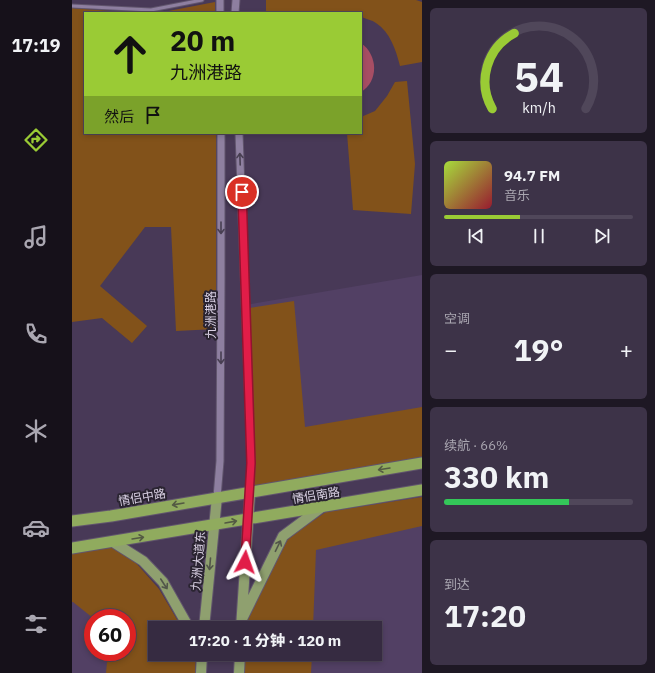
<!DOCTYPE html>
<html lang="zh">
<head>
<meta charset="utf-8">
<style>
	body { margin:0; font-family:"IBM Plex Sans","Noto Sans SC",sans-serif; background:#3d3348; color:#f1f3f6; height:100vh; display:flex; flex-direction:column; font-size:15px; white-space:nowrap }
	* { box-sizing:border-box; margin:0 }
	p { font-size:13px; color:#aaa7b1 }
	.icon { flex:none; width:22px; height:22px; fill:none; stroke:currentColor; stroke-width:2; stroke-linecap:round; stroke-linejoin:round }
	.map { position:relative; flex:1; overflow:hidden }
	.drawer { display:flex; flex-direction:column; gap:8px; padding:8px; background:#1e1824; width:233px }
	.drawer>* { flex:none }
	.banner { position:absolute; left:12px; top:12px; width:278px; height:122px; border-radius:0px; box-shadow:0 2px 6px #0003,0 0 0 1px #50475a; background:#9acb35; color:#111; overflow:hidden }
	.speed { position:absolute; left:12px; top:609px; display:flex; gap:8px; font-size:20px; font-weight:700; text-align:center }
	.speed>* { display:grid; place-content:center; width:52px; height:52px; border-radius:50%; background:#362b41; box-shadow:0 2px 6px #0003,0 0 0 1px #50475a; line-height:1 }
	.speed .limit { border:6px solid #d22; background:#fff; color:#111 }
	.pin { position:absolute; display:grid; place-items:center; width:34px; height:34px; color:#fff; margin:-17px; border:2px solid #fff; border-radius:50%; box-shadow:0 1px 4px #0007 }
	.me { position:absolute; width:44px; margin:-22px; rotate:4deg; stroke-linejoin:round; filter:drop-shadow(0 0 3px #0008) }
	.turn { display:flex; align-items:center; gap:14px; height:84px; padding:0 20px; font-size:18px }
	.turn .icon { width:52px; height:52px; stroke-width:2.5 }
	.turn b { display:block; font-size:28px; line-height:34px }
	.then { display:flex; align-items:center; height:38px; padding:0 20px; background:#0003; gap:8px; font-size:15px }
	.big { font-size:30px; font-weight:800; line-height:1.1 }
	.drawer .card { flex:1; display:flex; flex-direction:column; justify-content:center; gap:6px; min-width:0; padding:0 14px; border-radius:6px; background:#3d3348 }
	.drawer .dial { align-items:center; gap:0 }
	.dial svg { height:104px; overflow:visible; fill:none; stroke:#50475a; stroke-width:7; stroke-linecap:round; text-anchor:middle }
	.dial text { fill:#f1f3f6; stroke:none }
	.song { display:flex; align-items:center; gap:12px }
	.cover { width:48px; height:48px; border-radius:6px; background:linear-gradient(135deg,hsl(80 70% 55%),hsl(350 70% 35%)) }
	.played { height:4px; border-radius:2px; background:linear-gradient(90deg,#9acb35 40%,#50475a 40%) }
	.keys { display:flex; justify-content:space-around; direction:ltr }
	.heat { display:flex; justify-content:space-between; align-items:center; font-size:22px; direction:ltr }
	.charge { height:6px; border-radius:3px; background:linear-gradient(90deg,#34c759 66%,#50475a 0) }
	.trip { position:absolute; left:76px; top:621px; width:234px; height:40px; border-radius:0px; background:#362b41; box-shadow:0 2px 6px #0003,0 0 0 1px #50475a; font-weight:800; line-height:40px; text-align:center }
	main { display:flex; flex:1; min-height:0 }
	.dock { display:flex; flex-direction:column; width:72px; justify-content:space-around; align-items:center; background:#16111a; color:#aaa7b1 }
	.dock .icon { width:28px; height:28px }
	.dock .on { color:#9acb35 }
	.dock b { font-size:18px; color:#f1f3f6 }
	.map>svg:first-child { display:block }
	.built { fill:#524064; fill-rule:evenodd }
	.green { fill:#82521a }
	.water { fill:#a74e64 }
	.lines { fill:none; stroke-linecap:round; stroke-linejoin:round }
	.service-casing { stroke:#61556d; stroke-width:5 }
	.tertiary-casing { stroke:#61556d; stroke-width:9 }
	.primary-casing { stroke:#61556d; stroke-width:12 }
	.trunk-casing { stroke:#61556d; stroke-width:13 }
	.service { stroke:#8e7fa0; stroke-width:3 }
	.tertiary { stroke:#8e7fa0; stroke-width:7 }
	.primary { stroke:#8fa06f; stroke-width:10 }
	.trunk { stroke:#90ab5e; stroke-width:11 }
	.oneway { stroke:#483f52 }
	.oneway2 { stroke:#535a43 }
	.oneway3 { stroke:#52564a }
	.route-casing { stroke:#92132f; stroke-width:10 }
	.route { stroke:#e11d48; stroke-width:7 }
	.labels { text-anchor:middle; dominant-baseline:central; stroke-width:4; stroke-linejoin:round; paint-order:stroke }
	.street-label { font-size:12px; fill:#d9d0e3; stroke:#2a2431 }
</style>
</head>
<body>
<main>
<nav class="dock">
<b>17:19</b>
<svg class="icon on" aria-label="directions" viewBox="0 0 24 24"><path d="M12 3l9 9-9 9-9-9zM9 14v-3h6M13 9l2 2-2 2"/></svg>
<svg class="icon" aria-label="music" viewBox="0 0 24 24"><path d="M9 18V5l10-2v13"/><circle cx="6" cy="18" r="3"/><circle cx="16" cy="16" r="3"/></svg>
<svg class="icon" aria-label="phone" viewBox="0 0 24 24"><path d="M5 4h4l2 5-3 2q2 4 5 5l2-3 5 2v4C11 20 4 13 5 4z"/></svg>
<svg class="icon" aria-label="climate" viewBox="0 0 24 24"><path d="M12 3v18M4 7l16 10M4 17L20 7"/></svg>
<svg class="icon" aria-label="car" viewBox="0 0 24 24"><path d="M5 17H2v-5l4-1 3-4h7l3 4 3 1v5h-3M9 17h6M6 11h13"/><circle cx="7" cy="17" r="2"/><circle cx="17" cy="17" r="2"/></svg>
<svg class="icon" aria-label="filters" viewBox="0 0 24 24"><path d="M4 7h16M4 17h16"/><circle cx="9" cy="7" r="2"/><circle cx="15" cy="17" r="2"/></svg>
</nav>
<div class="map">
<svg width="350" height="673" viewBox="0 0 350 673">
	<rect width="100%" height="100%" fill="#483957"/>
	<path class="built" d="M350,275V464L178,492L173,305Z
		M350,491V673H167L168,654H303V628H170L211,537L250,508Z
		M0,570L59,605L82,673H0ZM21,618H55V652H21Z"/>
	<path class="green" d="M194,0H344L350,2V62L328,66C324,50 318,32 304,23C300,20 294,19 289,17V13H194Z
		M143,2V13H86Z
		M0,8L64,13H13V133H144V329L104,331L99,227H73L28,286L75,326L60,343L30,318L0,322Z
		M335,81L343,164L339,214L281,210L275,133H289V117L303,111L315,96L323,82Z
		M222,301L233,427L350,407V459L181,487L177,308Z
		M350,497V526L244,550L241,628H174V620L215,538L254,512Z
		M39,546L64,563L87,589L110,628H83V654H124L123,673H34L36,652H55V618H21L1,602H0V553Z
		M173,654H240L239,673H172Z"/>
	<path class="water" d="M289,43C306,55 307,81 289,92Z"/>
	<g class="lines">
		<g class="service-casing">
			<path id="service" d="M0,6L79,10L130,0"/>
		</g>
		<g class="tertiary-casing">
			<path id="tertiary" d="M148,0V13
				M163,13L164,0
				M167,133L179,463L178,492
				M145,497L148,461L149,278V133"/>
		</g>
		<g class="primary-casing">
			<path id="primary" d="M41,542L71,561L91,582L117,628
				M170,619L211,536L250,507
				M132,628L145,497
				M169,628L178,492
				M129,673L130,654
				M167,673L168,654"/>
		</g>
		<g class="trunk-casing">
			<path id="trunk" d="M0,521L39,516L350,463
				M0,548L350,490"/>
		</g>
		<use href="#service" class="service"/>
		<use href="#tertiary" class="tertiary"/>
		<use href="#primary" class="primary"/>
		<use href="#trunk" class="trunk"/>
	</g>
	<defs><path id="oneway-shaft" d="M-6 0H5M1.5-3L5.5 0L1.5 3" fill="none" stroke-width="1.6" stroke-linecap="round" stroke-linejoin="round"/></defs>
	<g class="oneway">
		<use href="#oneway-shaft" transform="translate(168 159) rotate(-92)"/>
		<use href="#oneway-shaft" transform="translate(149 228) rotate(90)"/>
		<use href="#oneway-shaft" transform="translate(149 358) rotate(90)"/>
	</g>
	<g class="oneway2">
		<use href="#oneway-shaft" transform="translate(312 469) rotate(171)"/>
		<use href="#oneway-shaft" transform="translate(106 504) rotate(170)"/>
		<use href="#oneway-shaft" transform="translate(159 522) rotate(-10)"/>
		<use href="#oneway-shaft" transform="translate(66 538) rotate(-9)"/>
	</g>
	<g class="oneway3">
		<use href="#oneway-shaft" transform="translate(206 546) rotate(-64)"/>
		<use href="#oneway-shaft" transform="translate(138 564) rotate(95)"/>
		<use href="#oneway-shaft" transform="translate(92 584) rotate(57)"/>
	</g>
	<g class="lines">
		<g class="route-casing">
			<path id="route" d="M170,192L179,463L173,562"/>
		</g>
		<use href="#route" class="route"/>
	</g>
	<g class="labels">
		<g class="street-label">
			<text transform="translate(138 315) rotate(-90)">九洲港路</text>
			<text transform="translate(244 495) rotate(-9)">情侣南路</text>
			<text transform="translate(70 497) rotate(-10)">情侣中路</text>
			<text transform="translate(126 561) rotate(-85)">九洲大道东</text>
		</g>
	</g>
</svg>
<div class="speed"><div class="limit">60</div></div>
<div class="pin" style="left:170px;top:192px;background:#d93025"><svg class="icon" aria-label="arrive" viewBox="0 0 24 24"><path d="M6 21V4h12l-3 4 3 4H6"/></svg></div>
<svg class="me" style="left:173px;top:562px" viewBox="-20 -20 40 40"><path d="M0-17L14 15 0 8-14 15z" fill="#e11d48" stroke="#fff" stroke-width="4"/></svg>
<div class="trip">17:20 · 1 分钟 · 120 m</div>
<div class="banner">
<div class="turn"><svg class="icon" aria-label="ahead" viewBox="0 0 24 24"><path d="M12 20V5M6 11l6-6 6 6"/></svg><div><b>20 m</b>九洲港路</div></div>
<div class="then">然后<svg class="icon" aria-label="arrive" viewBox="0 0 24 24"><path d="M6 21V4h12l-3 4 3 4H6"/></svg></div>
</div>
</div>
<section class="drawer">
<div class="card dial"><svg viewBox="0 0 100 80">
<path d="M14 69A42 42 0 1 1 86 69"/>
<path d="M14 69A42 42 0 0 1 31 11" stroke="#9acb35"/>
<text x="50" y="56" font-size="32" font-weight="700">54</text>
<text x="50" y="72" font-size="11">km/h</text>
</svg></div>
<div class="card">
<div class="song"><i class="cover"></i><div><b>94.7 FM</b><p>音乐</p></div></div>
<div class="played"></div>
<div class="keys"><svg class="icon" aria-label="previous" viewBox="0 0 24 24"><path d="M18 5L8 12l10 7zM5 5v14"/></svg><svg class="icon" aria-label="pause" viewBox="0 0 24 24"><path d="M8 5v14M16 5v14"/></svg><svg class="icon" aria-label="next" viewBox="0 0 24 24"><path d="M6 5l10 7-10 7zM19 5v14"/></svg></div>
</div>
<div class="card"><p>空调</p>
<div class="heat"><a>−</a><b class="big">19°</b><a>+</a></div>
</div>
<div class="card"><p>续航 · 66%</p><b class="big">330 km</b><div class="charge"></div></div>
<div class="card"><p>到达</p><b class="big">17:20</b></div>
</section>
</main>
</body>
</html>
